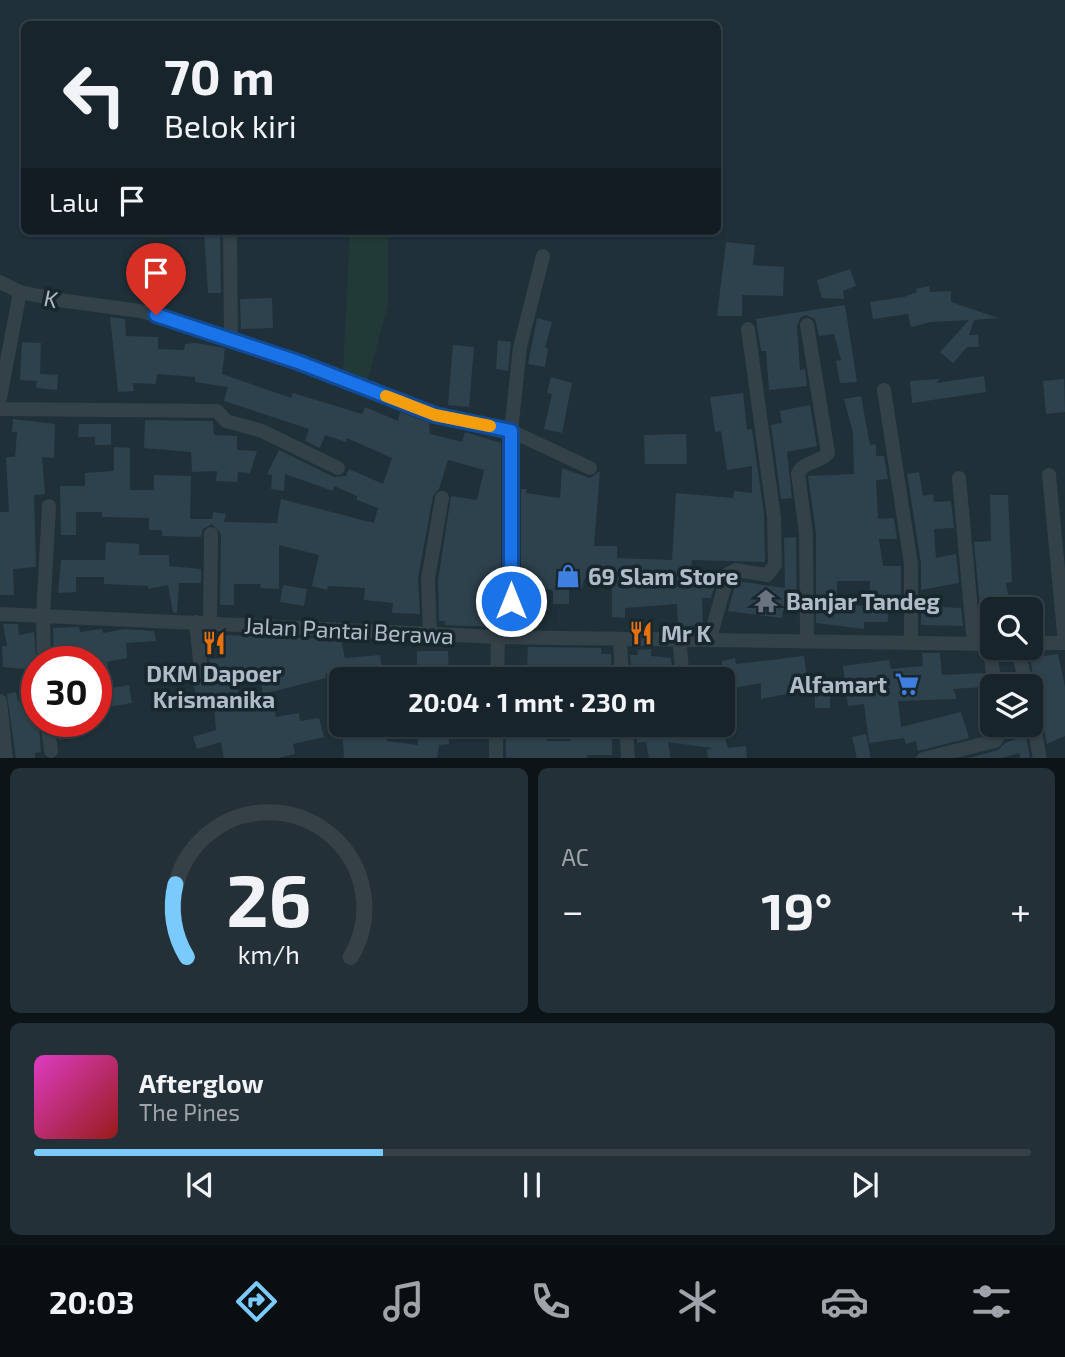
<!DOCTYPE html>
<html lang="id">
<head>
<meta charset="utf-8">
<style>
	body { margin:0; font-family:"Exo 2",sans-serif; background:#243037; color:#f1f3f6; height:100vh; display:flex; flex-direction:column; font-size:26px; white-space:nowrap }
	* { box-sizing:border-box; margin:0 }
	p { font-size:23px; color:#9ea4a9 }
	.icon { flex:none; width:38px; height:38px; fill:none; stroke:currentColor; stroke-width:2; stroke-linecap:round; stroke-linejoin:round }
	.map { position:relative; height:758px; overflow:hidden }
	.drawer { display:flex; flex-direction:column; gap:10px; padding:10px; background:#0d1418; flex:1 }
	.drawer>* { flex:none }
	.guide { position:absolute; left:21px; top:21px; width:700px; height:214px; border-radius:10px; box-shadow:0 2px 5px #0004,0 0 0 2px #364147; background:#17242b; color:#f1f3f6; overflow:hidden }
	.fabs { position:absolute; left:980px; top:597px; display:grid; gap:14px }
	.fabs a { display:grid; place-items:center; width:63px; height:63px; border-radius:10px; background:#17242b; box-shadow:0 2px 5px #0004,0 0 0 2px #364147; font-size:35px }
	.speed { position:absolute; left:21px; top:646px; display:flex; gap:14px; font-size:35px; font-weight:700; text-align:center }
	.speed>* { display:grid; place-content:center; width:91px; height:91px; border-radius:50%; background:#17242b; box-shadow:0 2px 5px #0004,0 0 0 2px #364147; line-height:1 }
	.speed .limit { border:10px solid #d22; background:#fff; color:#111 }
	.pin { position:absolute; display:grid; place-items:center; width:60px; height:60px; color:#fff; margin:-72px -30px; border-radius:50% 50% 50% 0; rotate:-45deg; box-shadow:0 0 7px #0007 }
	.pin .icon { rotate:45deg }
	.me { position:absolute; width:77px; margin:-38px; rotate:0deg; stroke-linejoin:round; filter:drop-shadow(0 0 5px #0008) }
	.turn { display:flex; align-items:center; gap:24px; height:147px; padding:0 28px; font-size:32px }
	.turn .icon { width:91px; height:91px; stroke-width:2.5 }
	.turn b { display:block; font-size:49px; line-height:60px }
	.then { display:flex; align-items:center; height:66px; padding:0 28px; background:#0003; gap:14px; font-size:26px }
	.big { font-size:52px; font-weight:700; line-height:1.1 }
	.drawer .widget { flex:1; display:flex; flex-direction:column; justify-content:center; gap:10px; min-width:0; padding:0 24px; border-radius:10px; background:#243037 }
	.drawer .dial { align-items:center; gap:0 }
	.dial svg { height:182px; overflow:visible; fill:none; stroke:#364147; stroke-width:7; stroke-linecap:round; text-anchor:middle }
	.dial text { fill:#f1f3f6; stroke:none }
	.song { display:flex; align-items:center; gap:21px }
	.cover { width:84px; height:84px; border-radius:10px; background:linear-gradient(135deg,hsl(310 70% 55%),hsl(0 70% 35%)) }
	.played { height:7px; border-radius:4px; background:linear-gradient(90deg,#7acafe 35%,#364147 35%) }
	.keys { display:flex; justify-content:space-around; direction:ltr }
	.heat { display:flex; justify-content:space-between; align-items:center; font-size:38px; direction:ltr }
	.drawer .tiles { flex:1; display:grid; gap:10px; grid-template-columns:1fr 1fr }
	.widget:last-child { grid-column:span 2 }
	.trip { position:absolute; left:329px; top:667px; width:406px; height:70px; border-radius:10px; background:#17242b; box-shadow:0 2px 5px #0004,0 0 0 2px #364147; font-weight:700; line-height:70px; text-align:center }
	.menu { display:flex; height:112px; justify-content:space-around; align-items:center; background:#090e11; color:#9ea4a9 }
	.menu .icon { width:49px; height:49px }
	.menu .current { color:#7acafe }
	.menu b { font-size:32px; color:#f1f3f6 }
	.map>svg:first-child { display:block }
	.green { fill:#213a37 }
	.building { fill:#2e424d }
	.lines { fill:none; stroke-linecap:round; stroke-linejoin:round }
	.minor { stroke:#334149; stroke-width:14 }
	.route-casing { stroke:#114b97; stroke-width:18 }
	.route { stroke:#1a73e8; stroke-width:12 }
	.slow { stroke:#f59e0b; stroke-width:12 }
	.labels { text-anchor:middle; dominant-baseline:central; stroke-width:7; stroke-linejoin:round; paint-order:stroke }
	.street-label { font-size:23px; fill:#adbcc6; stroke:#18262e }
	.poi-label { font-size:23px; font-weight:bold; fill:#adbcc6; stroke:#18262e; text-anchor:start }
</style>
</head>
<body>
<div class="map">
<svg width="1065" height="759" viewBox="0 0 1065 759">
	<rect width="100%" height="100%" fill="#1f3039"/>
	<path class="green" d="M350,231H388V304L367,383L343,370Z"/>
	<path class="building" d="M204,231H220L221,293H208Z
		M726,242L755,245L753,265L784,267L783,296L742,295V316H717Z
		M850,269L856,286L843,291L844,299L822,298L817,280Z
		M929,286L930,292L951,291V302L998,318L974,320L969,335H978L979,347H967L953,363L940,352L969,320L931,322L911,327L908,314L873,319L870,302L904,297L917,292L916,289Z
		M272,298L273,328L241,329L240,299Z
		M845,305L857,382L840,383L836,361L841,360L834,334L819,336L815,319L806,315L800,318L797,326L800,370L805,369L807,386L769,390L766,351H761L756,319Z
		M110,317L125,319L126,336L158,337V349L184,350L185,344L196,343L225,348L222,374L291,398L293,393L362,414L365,407L398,421L400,412L429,423L430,434L462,442L465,432L501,443V627L445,625V621H439L438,580L451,496L477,500L484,470L448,460L439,489L433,496L418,578L420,614L392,613L393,603L364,600L365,588L328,586L327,590L312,586L319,555L279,545V589L260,588L261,584H234V605H220L221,534L212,524L203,529L201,537L162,536V530H149V518L102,517V512H76V535H61L60,486H85V473L114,471V447L130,448V490H154V475L191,476L190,519H212L213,512L226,514L224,522L277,523L281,499L374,523L378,508L357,500V496L334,486L333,491L285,474L284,491L271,489L272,475L267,474L279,450L334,477L346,476L349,469L383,484L392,458L347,438L346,442L325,435L320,448L305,441L309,429L224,401L228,387L195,382V377L157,374L156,384L133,383L134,391L118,392Z
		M537,318L552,322L545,348H548L545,367L528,364Z
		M498,340L511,342L508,371L496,369Z
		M22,342L41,343L40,374L58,375L57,390L36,388L37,381L20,380Z
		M453,345L474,347L469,407L448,405Z
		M984,376L986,392L912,403L910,381L940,379L936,383Z
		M551,377L572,383L562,433L544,429L552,394L547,393Z
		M1064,379L1065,412L1046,414L1043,381Z
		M743,393L747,430L752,429L764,513L765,562L692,560L690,575L717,578L711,598H702L703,625L678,627L677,604L625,608V618L612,617V579H584L582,589L569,587V604H553V590L521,588V489H527L526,493L560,498L562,468L590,478L600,471L594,546H617V558L672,560L676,493L733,498L734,491L752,493V466L727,470L721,431L715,432L710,397Z
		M861,396L870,445L876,444V456H884L888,479L876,480L878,519L894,518L897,539H879L883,566H901V594L870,599V581H837V603L871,607L870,604L887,605L888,622H864V629L816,623V533L808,476L854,474L853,433L844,399Z
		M810,405L817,446L787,452L792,498L781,499L771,425L782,423L780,411Z
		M13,419L55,424L54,458L42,457L45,494L34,495L36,567L13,569L14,595H0V512H9L6,457H15L17,432H12Z
		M145,420L213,421L214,435L237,436V450L257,451L250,473L238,472L237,482L216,481L217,471L192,472L191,452L144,448Z
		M79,424H111V445H95V437H78Z
		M686,434L687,464H645L644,435Z
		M919,472L923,496L933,494L934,502L951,501L954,528L934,529L936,558L956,554L959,583L921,590V563L907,474Z
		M990,495H1008L1012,582L1006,583L1008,595L992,598V627H982L974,542L991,541Z
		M796,537L797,613L783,610L782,618L728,611L736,581L785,588L784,538Z
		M106,542L139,544V555H169V566L201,569V583H179L177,613L173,612L168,585L148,589V586L104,584V577H76V592L58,593L61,560H105Z
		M283,585L307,589L304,606L280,602Z
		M921,606L961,608L963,626L921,625Z
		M3,624H18L19,635L34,632L37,670L3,667L2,646H7Z
		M79,627L80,632L102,629L103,633L124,629L154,631L156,641L126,643L127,658L107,662L112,688L129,685L132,703L102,708L96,662H54L53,628Z
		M222,635L341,639L345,658L380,655L382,669L417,666V651H448L449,679H359V671L325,674L326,678L263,694L258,668L236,670L239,697L271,693L276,717L299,713L300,721L319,718L324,737L293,744L295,754L274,759H224L221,742L197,749L193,737L216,730L213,693L196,696L189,661L194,677L201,681L207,678L211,671L209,659L225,658Z
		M528,647L601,648V654H611L612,679H516V666H527Z
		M651,649V656L671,658L673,679H632L630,655H638L637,650Z
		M922,653H940L942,675L983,673L985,687L953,689L957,699L898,701L901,727L961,712L969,738L918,751L916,741L906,744L904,738L869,743L864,704L848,706L843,666L889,660L891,669L923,666Z
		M1058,654L1065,687V736L1047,744L1040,709L1031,696L1035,685L1030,658Z
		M804,656L807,678L810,677L812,689L761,699V683L728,689L737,722L723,726L722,661L735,658L736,664Z
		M706,665L707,679H693L692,668Z
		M16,692L18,701L37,698L41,752L35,753V759H16L7,694Z
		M815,694H830V708H815Z
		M57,721H72L75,737L59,740Z
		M342,724H387V741L418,745L417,724H448L449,744L439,745L437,759H344Z
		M570,724H586L587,736L612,735V755H587V759H506V728L547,727V741H571Z
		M636,724H682L722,729L728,748L746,746L747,759H708L707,750L712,748L668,742L671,759H649L646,742L637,743Z
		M866,734L871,759H857L852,737Z
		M1026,735L1030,759H1021L1019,753L999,759H965L998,750L1005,743Z"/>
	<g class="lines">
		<path class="minor" d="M230,231L231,340
			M0,282L20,292L59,300L140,311L171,319L297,362L435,415L511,431L590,468
			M884,390L911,564V642
			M0,398L20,292
			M0,409L217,411L226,421L262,431L338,468
			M1049,475L1065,643
			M959,478L974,644
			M0,614L498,637L992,644
			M196,622L201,671
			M210,622L211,534
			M430,634L428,579L442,498
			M511,637V431L520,347L543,256
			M679,638L683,679
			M710,638L728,574L736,570L767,575L775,565L774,517L748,329
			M620,639L622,679
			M807,639L806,533L798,474C804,460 819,464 828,453L807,325
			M1031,643H1065
			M989,644L995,686
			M1018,648L1026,686
			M44,662L43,616L49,506
			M497,679L498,637
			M0,701L6,759
			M1031,711L1040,759
			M47,721L51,751
			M626,724L628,759
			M496,759V724
			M923,759L995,741L1000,732L999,724"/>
	</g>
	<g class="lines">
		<g class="route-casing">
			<path id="route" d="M156,315L298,362L435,415L511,431V601"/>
		</g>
		<use href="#route" class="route"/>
		<path class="slow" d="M386,396L435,415L490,426"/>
	</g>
	<defs>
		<g id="shop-bare" transform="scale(1.89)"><path d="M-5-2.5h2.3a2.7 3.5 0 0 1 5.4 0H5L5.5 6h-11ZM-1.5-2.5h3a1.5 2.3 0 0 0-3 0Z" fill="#3f7fe0" stroke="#18262e" stroke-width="2.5" paint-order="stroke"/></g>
		<g id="temple-bare" transform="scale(1.89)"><path d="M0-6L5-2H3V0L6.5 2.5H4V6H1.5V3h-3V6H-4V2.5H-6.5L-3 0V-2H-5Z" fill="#6b7280" stroke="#18262e" stroke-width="2.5" paint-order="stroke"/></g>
		<g id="restaurant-bare" transform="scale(1.89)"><path d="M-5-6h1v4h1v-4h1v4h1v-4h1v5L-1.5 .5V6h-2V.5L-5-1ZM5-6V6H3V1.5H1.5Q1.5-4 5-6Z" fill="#e8710a" stroke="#18262e" stroke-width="2.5" paint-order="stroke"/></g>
		<g id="supermarket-bare" transform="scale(1.89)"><path d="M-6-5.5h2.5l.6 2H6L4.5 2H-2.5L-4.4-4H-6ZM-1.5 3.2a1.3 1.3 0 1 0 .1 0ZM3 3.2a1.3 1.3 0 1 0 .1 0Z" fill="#3f7fe0" stroke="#18262e" stroke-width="2.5" paint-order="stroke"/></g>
	</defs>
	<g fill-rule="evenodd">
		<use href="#shop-bare" x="568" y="576"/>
		<use href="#temple-bare" x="766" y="601"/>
		<use href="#restaurant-bare" x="641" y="633"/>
		<use href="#restaurant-bare" x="214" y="643"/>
		<use href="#supermarket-bare" x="907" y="684"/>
	</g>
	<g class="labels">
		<g class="street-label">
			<text transform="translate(51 298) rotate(12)">K</text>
			<text transform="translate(349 630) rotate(3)">Jalan Pantai Berawa</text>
		</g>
		<g class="poi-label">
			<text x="588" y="576">69 Slam Store</text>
			<text x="786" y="601">Banjar Tandeg</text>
			<text x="661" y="633">Mr K</text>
			<text x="214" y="673" text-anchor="middle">DKM Dapoer<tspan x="214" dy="26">Krismanika</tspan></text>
			<text x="887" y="684" text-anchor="end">Alfamart</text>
		</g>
	</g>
</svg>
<div class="fabs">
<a><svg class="icon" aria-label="search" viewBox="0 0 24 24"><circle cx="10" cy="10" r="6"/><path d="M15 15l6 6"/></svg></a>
<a><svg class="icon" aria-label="layers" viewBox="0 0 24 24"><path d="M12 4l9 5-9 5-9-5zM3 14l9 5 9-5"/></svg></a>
</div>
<div class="speed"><div class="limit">30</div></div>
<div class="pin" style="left:156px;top:315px;background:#d93025"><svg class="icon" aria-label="arrive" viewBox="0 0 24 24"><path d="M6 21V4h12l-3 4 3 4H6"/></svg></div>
<svg class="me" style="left:511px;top:601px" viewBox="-20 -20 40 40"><circle r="17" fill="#1a73e8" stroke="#fff" stroke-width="3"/><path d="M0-11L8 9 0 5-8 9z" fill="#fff"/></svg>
<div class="trip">20:04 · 1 mnt · 230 m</div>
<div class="guide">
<div class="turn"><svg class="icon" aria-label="left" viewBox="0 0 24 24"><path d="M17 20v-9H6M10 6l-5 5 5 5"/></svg><div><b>70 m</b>Belok kiri</div></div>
<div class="then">Lalu<svg class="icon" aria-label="arrive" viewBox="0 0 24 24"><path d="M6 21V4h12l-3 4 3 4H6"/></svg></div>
</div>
</div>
<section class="drawer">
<div class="tiles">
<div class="widget dial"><svg viewBox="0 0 100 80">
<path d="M14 69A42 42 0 1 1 86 69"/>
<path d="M14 69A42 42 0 0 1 9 37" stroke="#7acafe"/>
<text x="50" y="56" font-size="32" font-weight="700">26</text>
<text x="50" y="72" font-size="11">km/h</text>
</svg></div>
<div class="widget"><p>AC</p>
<div class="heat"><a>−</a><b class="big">19°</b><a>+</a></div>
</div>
<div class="widget">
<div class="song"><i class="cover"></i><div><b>Afterglow</b><p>The Pines</p></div></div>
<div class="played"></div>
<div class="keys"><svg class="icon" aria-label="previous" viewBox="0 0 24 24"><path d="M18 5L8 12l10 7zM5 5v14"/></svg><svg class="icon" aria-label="pause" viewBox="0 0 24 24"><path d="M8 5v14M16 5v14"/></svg><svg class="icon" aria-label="next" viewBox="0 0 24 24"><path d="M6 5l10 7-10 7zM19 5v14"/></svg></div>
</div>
</div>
</section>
<nav class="menu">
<b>20:03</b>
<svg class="icon current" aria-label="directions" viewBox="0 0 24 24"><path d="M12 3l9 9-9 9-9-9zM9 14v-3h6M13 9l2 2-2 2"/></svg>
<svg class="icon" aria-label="music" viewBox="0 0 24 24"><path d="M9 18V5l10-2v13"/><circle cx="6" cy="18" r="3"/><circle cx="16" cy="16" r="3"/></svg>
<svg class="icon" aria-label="phone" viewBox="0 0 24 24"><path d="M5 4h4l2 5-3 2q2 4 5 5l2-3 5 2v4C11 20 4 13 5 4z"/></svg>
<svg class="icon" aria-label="climate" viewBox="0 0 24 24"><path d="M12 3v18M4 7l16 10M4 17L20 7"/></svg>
<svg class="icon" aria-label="car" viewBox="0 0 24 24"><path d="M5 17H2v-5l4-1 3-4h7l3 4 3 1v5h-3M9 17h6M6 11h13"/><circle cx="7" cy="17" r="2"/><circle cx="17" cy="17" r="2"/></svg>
<svg class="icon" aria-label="filters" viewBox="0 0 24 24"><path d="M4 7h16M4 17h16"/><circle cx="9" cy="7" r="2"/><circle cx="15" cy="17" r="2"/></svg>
</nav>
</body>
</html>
